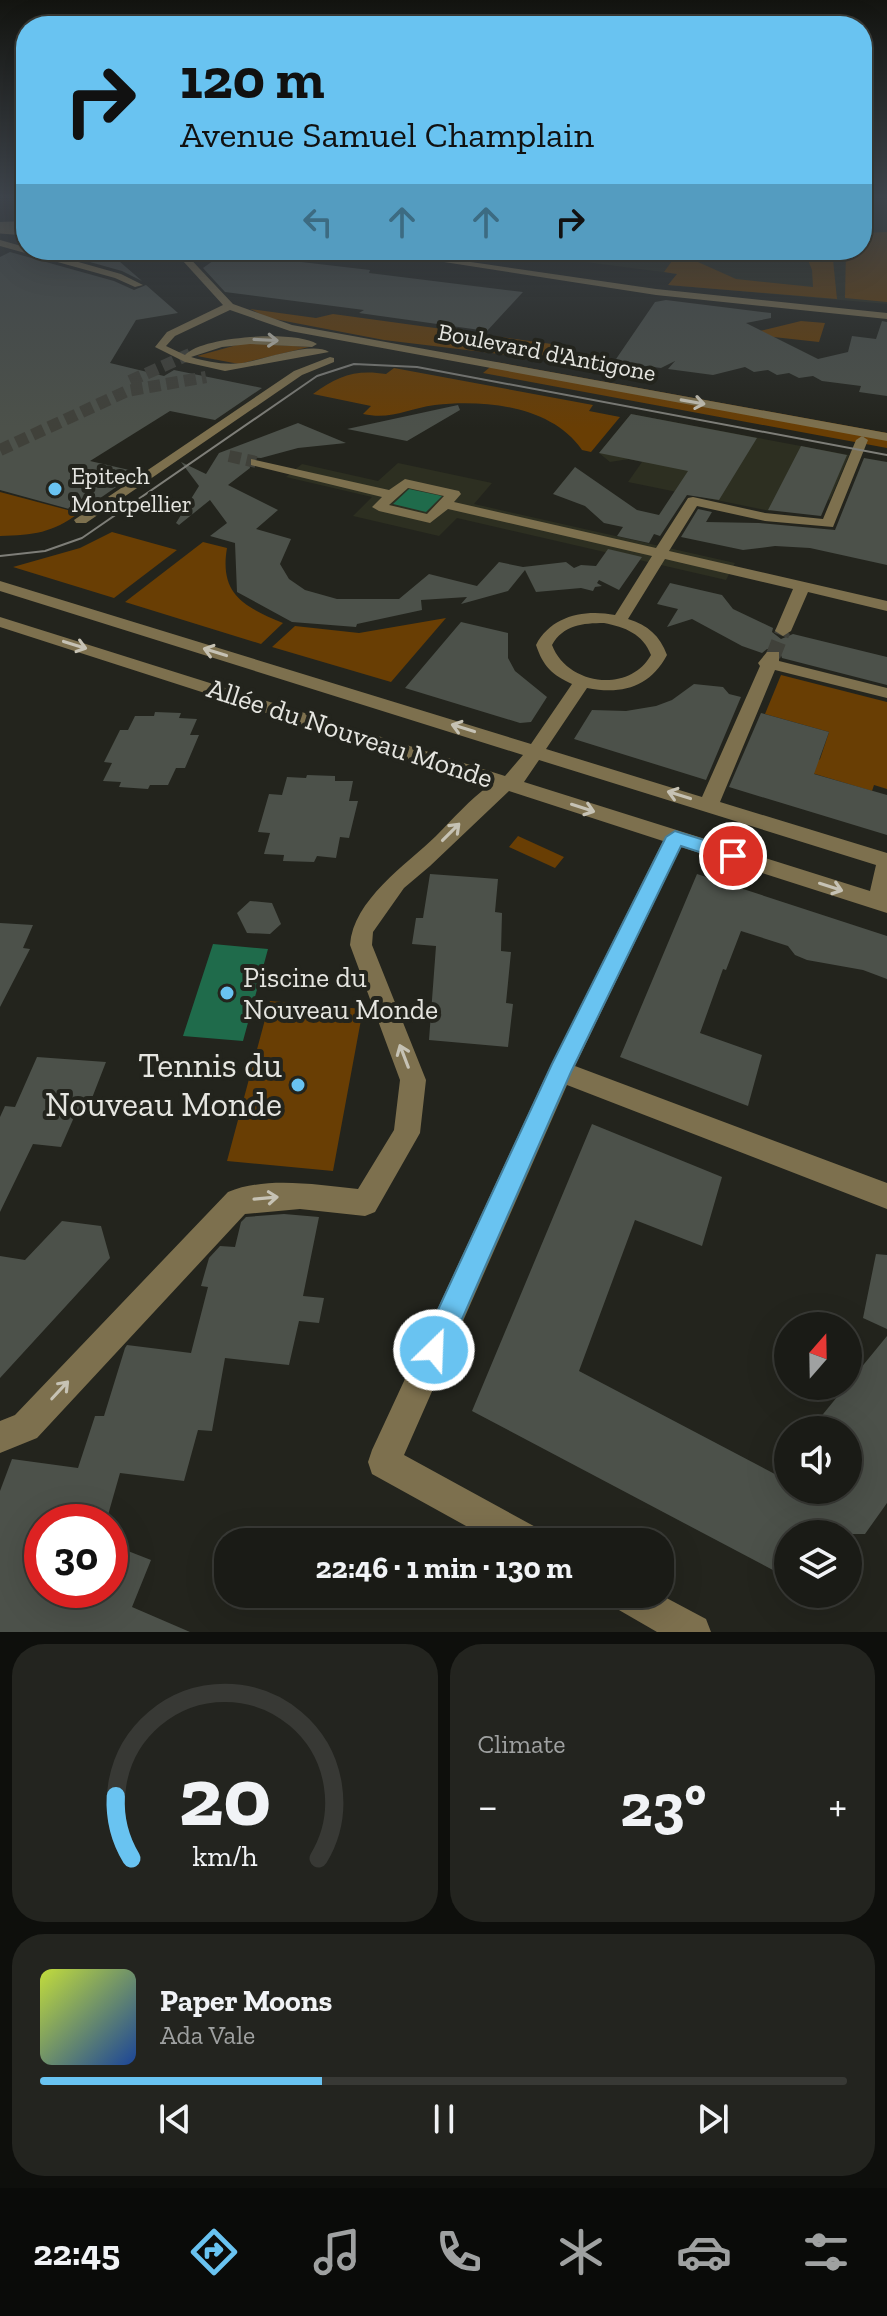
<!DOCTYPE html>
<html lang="en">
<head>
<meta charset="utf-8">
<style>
	body { margin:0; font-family:"Zilla Slab",serif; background:#23241f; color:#f1f3f6; height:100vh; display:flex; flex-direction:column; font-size:30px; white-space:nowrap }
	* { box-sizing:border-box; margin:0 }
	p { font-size:26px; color:#9fa1a1 }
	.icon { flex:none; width:44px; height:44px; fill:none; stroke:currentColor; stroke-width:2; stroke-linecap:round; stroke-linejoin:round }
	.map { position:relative; height:1632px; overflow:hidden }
	.drawer { display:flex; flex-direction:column; gap:12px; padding:12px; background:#0e0f0c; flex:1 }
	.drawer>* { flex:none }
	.top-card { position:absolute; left:16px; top:16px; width:856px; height:244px; border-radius:32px; box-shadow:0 8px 32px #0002,0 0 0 2px #383935; background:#69c3f1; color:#111; overflow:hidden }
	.needle { width:52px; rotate:20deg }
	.tools { position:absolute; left:774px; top:1312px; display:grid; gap:16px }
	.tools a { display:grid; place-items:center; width:88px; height:88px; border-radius:50%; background:#1a1b16; box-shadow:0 8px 32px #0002,0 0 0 2px #383935; font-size:40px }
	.speed { position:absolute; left:24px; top:1504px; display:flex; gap:16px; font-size:40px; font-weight:700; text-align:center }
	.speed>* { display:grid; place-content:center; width:104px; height:104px; border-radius:50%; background:#1a1b16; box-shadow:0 8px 32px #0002,0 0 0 2px #383935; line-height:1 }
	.speed .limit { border:12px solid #d22; background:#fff; color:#111 }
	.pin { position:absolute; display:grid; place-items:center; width:68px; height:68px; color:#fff; margin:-34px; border:4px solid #fff; border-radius:50%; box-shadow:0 2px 8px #0007 }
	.me { position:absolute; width:88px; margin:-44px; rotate:24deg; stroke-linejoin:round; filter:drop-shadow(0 0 6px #0008) }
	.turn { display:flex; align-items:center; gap:28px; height:168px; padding:0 32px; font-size:36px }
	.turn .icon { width:104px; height:104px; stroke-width:2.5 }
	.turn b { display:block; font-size:56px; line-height:68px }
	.lanes { display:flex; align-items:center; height:76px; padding:0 32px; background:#0003; justify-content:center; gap:40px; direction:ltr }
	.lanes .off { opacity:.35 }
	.big { font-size:60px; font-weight:700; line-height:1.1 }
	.drawer .widget { flex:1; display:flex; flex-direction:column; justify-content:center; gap:12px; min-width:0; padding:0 28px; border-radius:32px; background:#23241f }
	.drawer .dial { align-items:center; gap:0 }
	.dial svg { height:208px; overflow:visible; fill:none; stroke:#383935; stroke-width:7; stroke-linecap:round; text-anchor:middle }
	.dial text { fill:#f1f3f6; stroke:none }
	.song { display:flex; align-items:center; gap:24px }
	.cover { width:96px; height:96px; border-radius:12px; background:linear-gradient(135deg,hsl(70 70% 55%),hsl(220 70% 35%)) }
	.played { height:8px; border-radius:4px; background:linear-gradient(90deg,#69c3f1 35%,#383935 35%) }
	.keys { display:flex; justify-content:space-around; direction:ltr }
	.heat { display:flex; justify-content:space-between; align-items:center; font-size:44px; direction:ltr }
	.drawer .tiles { flex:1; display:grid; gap:12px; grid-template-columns:1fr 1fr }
	.widget:last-child { grid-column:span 2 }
	.trip { position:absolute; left:214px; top:1528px; width:460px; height:80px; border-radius:32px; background:#1a1b16; box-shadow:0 8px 32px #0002,0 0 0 2px #383935; font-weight:700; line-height:80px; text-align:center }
	.tabs { display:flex; height:128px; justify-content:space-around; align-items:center; background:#0a0b09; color:#9fa1a1 }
	.tabs .icon { width:56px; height:56px }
	.tabs .active { color:#69c3f1 }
	.tabs b { font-size:36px; color:#f1f3f6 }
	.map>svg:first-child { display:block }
	.built { fill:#2d2f21 }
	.green { fill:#693e04 }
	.water { fill:#1f6b4b }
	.building { fill:#4c514a }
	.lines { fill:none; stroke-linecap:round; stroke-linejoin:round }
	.minor-tunnel-far1 { stroke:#40413a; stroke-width:12; stroke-dasharray:12 6; stroke-linecap:butt }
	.minor-tunnel { stroke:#40413a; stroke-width:15; stroke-dasharray:15 7; stroke-linecap:butt }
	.minor { fill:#7d704e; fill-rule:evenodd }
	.tram { stroke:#7e7e78; stroke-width:2 }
	.minor-bridge { stroke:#7d704e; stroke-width:9 }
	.oneway { stroke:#c6c2b4 }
	.route { fill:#69c3f1; stroke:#447f9d; stroke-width:2 }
	.poi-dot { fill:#69c3f1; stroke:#23241d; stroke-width:3 }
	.labels { text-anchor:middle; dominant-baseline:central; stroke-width:8; stroke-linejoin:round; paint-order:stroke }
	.far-street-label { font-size:24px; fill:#e5e5e0; stroke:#23241d }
	.far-poi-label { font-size:24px; fill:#e5e5e0; stroke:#23241d; text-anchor:start }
	.street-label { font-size:28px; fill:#e5e5e0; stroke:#23241d }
	.poi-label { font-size:28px; fill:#e5e5e0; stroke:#23241d; text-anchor:start }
	.near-poi-label { font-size:34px; fill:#e5e5e0; stroke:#23241d; text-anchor:end }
</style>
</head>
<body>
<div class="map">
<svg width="887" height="1632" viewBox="0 0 887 1632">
	<rect width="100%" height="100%" fill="#23241d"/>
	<path class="built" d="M862,199H887V304L668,285L677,274L540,256L504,259L454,250H862Z
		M631,414L849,455L830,500L778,493L770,511L628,482L642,462L629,459L610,462L599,453Z
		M398,463L492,483L474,504L735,563L726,580L457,518L439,536L353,516L372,497L286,477L302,464L378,481Z"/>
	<path class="green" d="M887,232V302L845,298L846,250H862V233Z
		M804,250H832L837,299L668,285L677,274L664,272L672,261L689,258L736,279L813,287L812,270Z
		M250,309L316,318L333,314L559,345L548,360L384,340L269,318Z
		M801,321L825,323L819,342L747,334Z
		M244,343L309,347L239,364L197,356Z
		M496,362L887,433V448L483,373Z
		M394,368L593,405L589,411L620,417L591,452L582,450C552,406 484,399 435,405C407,409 391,420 363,414L371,406L313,394C337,376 356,369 386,374Z
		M0,492L79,513C52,533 34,535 0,536Z
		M112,532L177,550L114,598L13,567L80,548Z
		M203,542L227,548C219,595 245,607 283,623L261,644L125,602Z
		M446,618L391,682L272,647L295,626L359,633Z
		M781,675L887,702V789L874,785L872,791L805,771L820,759L829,732L765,714Z
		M518,836L564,857L555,868L509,847Z
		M270,1001L363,1009L333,1171L227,1161Z"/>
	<path class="water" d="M409,489L442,496L426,512L393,504Z
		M213,944L268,949L243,1041L183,1036Z"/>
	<path class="building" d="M47,250H76L119,261L142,281L122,271Z
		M10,252L114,281L134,290L146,285L178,313L136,320L110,363L164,376L174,370L262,388L215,420L170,411L90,461L138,472L80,512L0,490V257Z
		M224,253L370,270L369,273L523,292L487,331L359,313L364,310L225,292L203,268Z
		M666,300L771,313V318L746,323L818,359L848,352L852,336L876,339L882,321L887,322V396L859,392L861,386L822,381L813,376L799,378L789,373L777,375L768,370L754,372L745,367L713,375L668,369L675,361L661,368L614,362L655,302Z
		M458,405L460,410L407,441L347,429Z
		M631,414L757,438L719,500L687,495L660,536L654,534L649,543L617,536L623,527L604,523L585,506L553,494L575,467L637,510L659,515L688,471L599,453Z
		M298,423L346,443L298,448L261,458L249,457L250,468L228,485L278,510L256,529L291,539L280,564L289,579L305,590L337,599H399L429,574L477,586L499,562L523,567L566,562L574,568L581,565L596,566L608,549L642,557L619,590L599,580L597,583L602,586L595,587L593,591L581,588L536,592L525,570L508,591L461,604L467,597L421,600L422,610L357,624L356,627L292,622L237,592L235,543L210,536L227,523L210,500L179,525L176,523L199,486L181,462L206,474L219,453Z
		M801,446L847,455L821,516L768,510Z
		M864,458L887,462V565L810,548L775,546L743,550L681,537L698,509L712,512L706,522L759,523L835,530Z
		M670,583L722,595L733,609L773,628L772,632L781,639L793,634L887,657V685L782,658L779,649H767L762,653L742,646L692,619L667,627L678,609L657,604Z
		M461,622L508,633V658L515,671L547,697L531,722L520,723L405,688Z
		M694,684L723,687L729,694L741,697L706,780L574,739L592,710L626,711L656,706L672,700Z
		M155,712L181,713L179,718L197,719L190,735H199L185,768H176L168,785H150L148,789L119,787L121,782L103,781L112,763L104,762L120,730H128L135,716H154Z
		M761,713L829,732L814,774L887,795V835L729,787Z
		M307,775L335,776V781H353L349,801H358L349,838L340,837L336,858L317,856L314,862L283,861L284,855L264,854L270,833L258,832L269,794L282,795L287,777L306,778Z
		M430,874L498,879L495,912L502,913L501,951L511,952L506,1003L513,1004L508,1047L429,1040L436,946L412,944L416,918H423Z
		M697,874L887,936V979L863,970L807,960L795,955L788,946L741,931L726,970L723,969L700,1033L762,1055L748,1106L620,1057Z
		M250,901L272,903L281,924L270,934L247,933L237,913Z
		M0,923L33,925L23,948L30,949L0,1007Z
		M37,1057L106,1062L85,1116L75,1115L61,1147L33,1144L0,1212V1117L5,1106L15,1107Z
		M592,1124L722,1177L702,1246L635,1220L579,1371L788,1481V1490H848V1430H810L887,1336V1503L865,1534H788V1578L472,1411Z
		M284,1214L319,1217L303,1296L324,1298L319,1323L299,1321L289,1365L225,1358L212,1431L198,1430L184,1481L120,1473L106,1522H42V1590H110V1544L151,1560L132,1607L190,1632H0V1491L12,1459L78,1468L95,1416H104L125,1348L127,1345L191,1353L208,1287L201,1286L209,1258L220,1246L235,1247L241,1222L246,1217Z
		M62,1221L101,1226L110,1258L0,1378V1256L25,1260Z
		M876,1254L887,1255V1329L863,1318Z"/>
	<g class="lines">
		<path class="minor-tunnel-far1" d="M130,381L190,354
			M0,450L127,391L206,377
			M229,456L256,462"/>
		<path class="minor-tunnel" d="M773,656L783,631"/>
		<path class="minor" d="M26,221V227L0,228V222Z
			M0,240L121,274L143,285L135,287L115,278L0,246Z
			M173,250H182L233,304L292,325L887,433V441L290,331L230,310L175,336L166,346L185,355C202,336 295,330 317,344L312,347L250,344L222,347L191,357C208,362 224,365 242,363C264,360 311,341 329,352L225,371L185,362L155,347L167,332L223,305Z
			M367,250H389L656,289L887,313V319L656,295Z
			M330,357L334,358V362L302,375L86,523H76L74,520L294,371Z
			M862,436L868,440L833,527L765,521L697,506L669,551L887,601V611L808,592L791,631L783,636L775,631L793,589L665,559L628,619C648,625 660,636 667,655C650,687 622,695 587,688L546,749L702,797L760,666L758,663L767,652H779V661L887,688V698L775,670L720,802L887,853V913L681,847L575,1066L887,1183V1209L567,1085L404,1455L541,1530L546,1542H495L372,1474L368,1462L372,1450L548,1071L663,841L509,791L430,866L404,888L373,932L372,945L426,1080L420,1133L375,1212L365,1216L300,1209L245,1214L37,1438L0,1453V1421L15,1415L228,1192C267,1176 317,1185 358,1189L394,1130L400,1080L350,945C353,900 406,865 436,836C453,819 470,799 490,785L0,627V617L505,776L523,755L0,591V581L531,744L572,684C552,675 543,666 536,645C551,616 584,609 615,615L652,556L448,509L430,523L379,511L372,507L382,497L251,465V459L389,490L405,479L459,491L461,494L454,502L656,548L688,498L693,497L765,513L823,519L856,440ZM408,488L444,496L427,514L389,505ZM604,623C625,627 643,634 651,655C629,694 567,685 552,645C563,625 583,623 604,623ZM539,760L876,865L870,891L524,782Z
			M606,1594H659L706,1619L711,1632H657L612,1606Z"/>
		<path class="tram" d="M0,556L45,551L82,538L317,376L354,364L417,367L887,455"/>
		<path class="minor-bridge" d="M0,229L26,231"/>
	</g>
	<defs><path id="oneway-shaft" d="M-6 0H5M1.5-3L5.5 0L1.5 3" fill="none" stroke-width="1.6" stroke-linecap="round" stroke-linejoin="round" transform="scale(2)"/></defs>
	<g class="oneway">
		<use href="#oneway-shaft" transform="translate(266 340) rotate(3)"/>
		<use href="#oneway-shaft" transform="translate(693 402) rotate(10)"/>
		<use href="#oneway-shaft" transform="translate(75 645) rotate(17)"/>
		<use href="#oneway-shaft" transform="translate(215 652) rotate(-163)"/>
		<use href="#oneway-shaft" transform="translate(463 728) rotate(-163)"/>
		<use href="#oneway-shaft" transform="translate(679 795) rotate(-163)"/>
		<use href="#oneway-shaft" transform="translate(583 808) rotate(18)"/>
		<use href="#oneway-shaft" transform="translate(451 832) rotate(-45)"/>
		<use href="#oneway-shaft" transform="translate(831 887) rotate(18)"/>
		<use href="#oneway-shaft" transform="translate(404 1056) rotate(-111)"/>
		<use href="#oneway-shaft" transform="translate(266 1198) rotate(-5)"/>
		<use href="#oneway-shaft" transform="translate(60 1390) rotate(-47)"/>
	</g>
	<linearGradient id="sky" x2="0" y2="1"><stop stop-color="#131410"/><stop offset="0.46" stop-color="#3f454c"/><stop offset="1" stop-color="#3f454c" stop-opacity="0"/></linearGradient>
	<rect width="887" height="428" fill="url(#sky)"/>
	<path class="route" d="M675,831L740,851L743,856L733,863L681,846L571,1072L444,1360L434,1364L424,1360L420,1350L424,1340L552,1064L666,837Z"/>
	<g class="poi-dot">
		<circle cx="55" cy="489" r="8"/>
		<circle cx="227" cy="993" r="8"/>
		<circle cx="298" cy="1085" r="8"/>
	</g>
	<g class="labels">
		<g class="far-street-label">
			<text transform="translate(547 352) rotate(11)">Boulevard d'Antigone</text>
		</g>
		<g class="far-poi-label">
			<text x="71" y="475">Epitech<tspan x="71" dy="28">Montpellier</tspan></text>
		</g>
		<g class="street-label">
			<text transform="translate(350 733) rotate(18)">Allée du Nouveau Monde</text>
		</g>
		<g class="poi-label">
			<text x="243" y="977">Piscine du<tspan x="243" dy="32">Nouveau Monde</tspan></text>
		</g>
		<g class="near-poi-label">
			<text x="282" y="1065">Tennis du<tspan x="282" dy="39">Nouveau Monde</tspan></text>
		</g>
	</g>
</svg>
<div class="tools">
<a><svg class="needle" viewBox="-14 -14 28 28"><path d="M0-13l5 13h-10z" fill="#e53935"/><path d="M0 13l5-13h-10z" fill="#9fa1a1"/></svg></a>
<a><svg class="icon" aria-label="sound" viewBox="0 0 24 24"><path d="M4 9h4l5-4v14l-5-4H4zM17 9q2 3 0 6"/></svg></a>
<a><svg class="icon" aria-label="layers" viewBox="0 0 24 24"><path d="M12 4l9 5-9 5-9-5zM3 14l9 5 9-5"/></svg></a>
</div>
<div class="speed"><div class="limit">30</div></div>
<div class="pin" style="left:733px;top:856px;background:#d93025"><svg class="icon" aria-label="arrive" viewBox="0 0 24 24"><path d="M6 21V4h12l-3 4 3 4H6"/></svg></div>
<svg class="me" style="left:434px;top:1350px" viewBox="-20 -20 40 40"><circle r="17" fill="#69c3f1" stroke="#fff" stroke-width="3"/><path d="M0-11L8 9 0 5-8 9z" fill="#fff"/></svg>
<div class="trip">22:46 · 1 min · 130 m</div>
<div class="top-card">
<div class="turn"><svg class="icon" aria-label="right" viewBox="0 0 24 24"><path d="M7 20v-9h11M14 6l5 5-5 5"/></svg><div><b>120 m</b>Avenue Samuel Champlain</div></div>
<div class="lanes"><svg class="icon off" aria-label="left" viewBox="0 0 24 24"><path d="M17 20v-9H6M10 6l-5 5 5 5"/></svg><svg class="icon off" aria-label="ahead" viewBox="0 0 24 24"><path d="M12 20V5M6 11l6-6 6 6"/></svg><svg class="icon off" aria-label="ahead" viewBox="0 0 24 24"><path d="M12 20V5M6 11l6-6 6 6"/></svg><svg class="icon" aria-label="right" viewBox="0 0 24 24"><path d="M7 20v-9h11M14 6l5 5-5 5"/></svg></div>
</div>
</div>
<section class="drawer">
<div class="tiles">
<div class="widget dial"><svg viewBox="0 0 100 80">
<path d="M14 69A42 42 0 1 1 86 69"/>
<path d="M14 69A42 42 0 0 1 8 45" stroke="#69c3f1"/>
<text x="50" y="56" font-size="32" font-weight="700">20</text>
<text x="50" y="72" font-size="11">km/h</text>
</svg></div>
<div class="widget"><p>Climate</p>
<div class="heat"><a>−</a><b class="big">23°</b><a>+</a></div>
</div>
<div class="widget">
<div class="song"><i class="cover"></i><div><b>Paper Moons</b><p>Ada Vale</p></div></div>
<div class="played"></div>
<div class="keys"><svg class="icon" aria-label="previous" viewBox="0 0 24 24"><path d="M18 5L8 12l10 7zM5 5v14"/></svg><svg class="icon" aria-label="pause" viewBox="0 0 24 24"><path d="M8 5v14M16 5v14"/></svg><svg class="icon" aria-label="next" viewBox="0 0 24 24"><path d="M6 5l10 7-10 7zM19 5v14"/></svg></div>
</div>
</div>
</section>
<nav class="tabs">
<b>22:45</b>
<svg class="icon active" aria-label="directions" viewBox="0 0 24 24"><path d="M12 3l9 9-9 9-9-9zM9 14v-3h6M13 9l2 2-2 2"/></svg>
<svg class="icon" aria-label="music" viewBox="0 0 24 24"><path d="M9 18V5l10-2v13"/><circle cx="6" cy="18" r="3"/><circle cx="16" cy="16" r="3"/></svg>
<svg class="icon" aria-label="phone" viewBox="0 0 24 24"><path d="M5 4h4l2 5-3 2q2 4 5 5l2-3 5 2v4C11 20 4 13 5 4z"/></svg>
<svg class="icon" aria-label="climate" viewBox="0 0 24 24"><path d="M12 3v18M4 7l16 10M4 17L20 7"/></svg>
<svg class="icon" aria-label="car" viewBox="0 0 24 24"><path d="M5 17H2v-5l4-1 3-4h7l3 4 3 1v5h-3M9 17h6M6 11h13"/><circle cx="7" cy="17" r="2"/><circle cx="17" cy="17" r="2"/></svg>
<svg class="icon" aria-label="filters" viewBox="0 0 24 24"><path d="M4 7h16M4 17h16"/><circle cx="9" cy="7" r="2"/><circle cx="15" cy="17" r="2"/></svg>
</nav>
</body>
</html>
